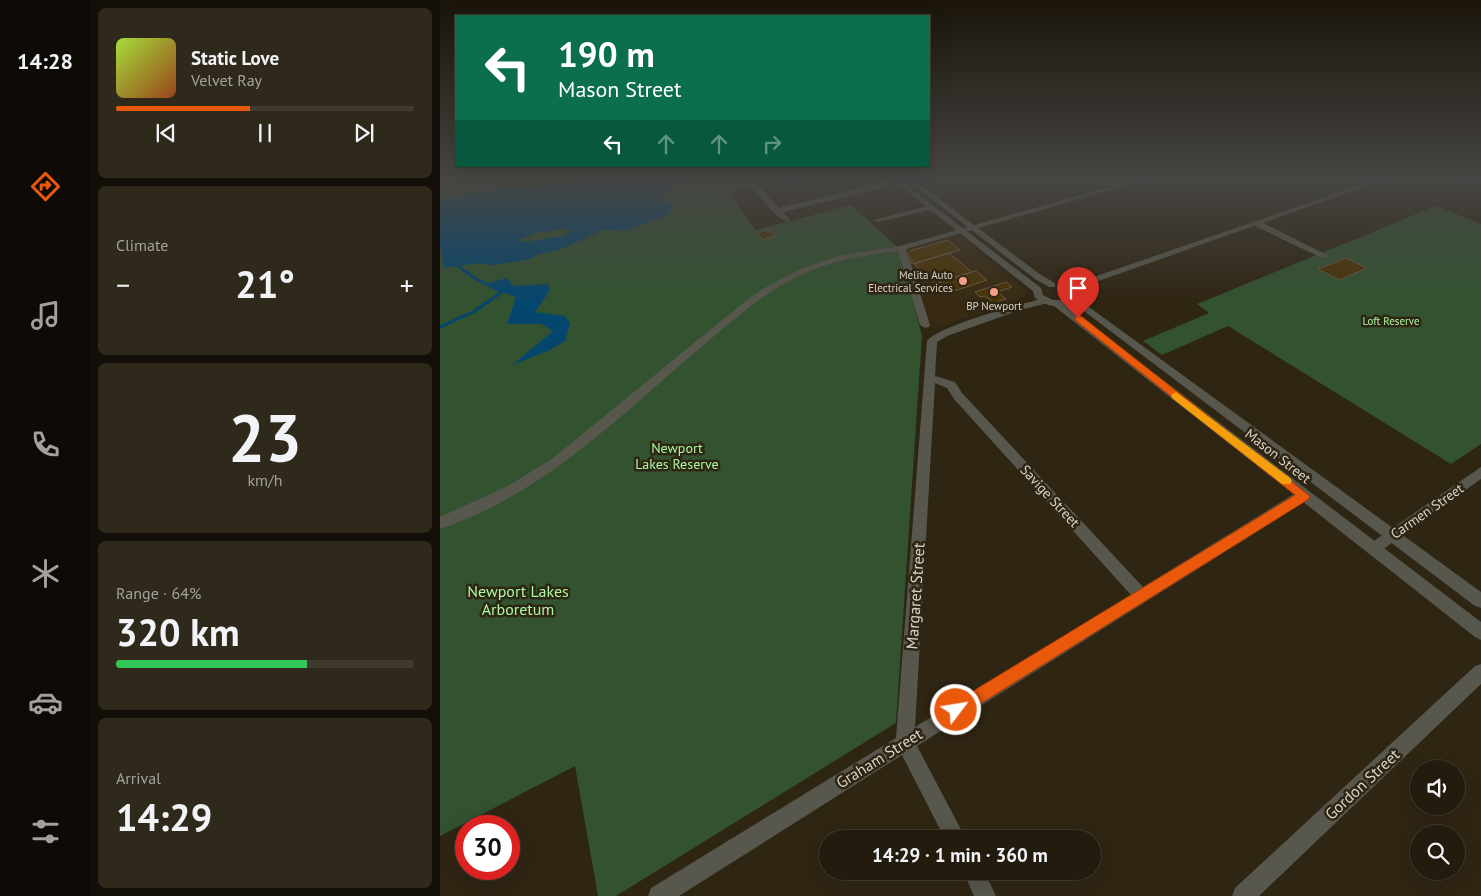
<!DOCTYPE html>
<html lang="en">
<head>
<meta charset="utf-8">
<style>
	body { margin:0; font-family:"PT Sans",sans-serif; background:#2f291c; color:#f1f3f6; height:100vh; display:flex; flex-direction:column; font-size:19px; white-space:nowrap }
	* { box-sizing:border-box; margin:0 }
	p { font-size:16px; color:#a3a19e }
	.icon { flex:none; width:28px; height:28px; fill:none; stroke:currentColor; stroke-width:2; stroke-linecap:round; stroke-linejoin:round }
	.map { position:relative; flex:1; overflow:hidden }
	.sheet { display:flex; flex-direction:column; gap:8px; padding:8px; background:#130f08; width:350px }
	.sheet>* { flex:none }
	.guide { position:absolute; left:15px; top:15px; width:475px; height:152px; border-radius:0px; box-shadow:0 5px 20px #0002,0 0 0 1px #403a2e; background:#0b6e4f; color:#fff; overflow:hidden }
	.controls { position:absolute; left:970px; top:760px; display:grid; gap:10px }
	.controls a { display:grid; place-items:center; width:55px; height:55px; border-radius:50%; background:#231c0e; box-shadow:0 5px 20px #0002,0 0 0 1px #403a2e; font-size:25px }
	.speed { position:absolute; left:15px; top:815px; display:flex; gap:10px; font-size:25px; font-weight:700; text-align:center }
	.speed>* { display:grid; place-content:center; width:65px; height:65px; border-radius:50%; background:#231c0e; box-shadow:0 5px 20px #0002,0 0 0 1px #403a2e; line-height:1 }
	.speed .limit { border:8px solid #d22; background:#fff; color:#111 }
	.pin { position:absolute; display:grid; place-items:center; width:42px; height:42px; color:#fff; margin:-51px -21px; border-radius:50% 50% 50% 0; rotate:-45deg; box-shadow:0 0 5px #0007 }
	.pin .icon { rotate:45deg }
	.me { position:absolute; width:55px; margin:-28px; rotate:59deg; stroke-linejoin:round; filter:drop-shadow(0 0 4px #0008) }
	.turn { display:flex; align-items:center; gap:18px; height:105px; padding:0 20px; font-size:22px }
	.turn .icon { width:65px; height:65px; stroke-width:2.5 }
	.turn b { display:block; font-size:35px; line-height:42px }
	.lanes { display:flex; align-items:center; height:48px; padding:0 20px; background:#0003; justify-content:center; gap:25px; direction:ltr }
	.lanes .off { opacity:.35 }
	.big { font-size:38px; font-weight:800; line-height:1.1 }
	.sheet .tile { flex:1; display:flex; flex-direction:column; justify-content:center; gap:8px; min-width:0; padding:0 18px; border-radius:8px; background:#2f291c }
	.sheet .dial { align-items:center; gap:0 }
	.dial b { font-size:65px; line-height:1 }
	.song { display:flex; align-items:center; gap:15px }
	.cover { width:60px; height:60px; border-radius:8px; background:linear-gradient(135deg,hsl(80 70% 55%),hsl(20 70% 35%)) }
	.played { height:5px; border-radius:2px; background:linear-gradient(90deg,#ea580c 45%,#403a2e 45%) }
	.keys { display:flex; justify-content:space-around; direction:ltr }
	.heat { display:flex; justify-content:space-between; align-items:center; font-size:28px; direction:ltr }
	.charge { height:8px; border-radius:4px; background:linear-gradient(90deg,#34c759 64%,#403a2e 0) }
	.trip { position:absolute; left:379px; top:830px; width:282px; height:50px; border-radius:25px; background:#231c0e; box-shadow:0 5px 20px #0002,0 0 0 1px #403a2e; font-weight:800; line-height:50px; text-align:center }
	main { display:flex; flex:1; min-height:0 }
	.tabs { display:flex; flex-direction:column; width:90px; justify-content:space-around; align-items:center; background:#0e0b06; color:#a3a19e }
	.tabs .icon { width:35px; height:35px }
	.tabs .selected { color:#ea580c }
	.tabs b { font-size:22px; color:#f1f3f6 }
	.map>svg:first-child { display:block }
	.built { fill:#382a12 }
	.green { fill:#325230 }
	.water { fill:#05466e; fill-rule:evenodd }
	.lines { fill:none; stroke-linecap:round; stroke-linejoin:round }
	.stream { stroke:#05466e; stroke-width:3 }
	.building { fill:#4a3405; stroke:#675b48 }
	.minor { fill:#57574d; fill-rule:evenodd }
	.tertiary { fill:#57574d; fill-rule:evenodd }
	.route { fill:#ea580c; stroke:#983908 }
	.slow { fill:#f59e0b }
	.poi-dot { fill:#f49e89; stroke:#2f2513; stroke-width:2 }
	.labels { text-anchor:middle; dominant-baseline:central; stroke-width:5; stroke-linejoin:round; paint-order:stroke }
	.far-poi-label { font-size:11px; fill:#dad3c8; stroke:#2f2513; text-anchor:end }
	.far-park-label { font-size:11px; fill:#a8f9a1; stroke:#2f2513 }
	.park-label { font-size:14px; fill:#a8f9a1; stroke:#2f2513 }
	.street-label { font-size:14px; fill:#dad3c8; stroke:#2f2513 }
	.near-park-label { font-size:16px; fill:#a8f9a1; stroke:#2f2513 }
	.near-street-label { font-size:16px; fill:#dad3c8; stroke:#2f2513 }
</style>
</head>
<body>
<main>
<nav class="tabs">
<b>14:28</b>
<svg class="icon selected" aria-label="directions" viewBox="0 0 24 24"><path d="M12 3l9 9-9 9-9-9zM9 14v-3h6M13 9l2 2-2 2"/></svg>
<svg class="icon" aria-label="music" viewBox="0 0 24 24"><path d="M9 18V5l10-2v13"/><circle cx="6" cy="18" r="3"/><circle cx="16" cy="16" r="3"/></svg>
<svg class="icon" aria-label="phone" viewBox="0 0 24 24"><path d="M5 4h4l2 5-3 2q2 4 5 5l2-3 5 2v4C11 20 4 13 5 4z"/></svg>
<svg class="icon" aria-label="climate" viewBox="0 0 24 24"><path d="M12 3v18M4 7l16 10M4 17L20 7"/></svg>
<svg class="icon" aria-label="car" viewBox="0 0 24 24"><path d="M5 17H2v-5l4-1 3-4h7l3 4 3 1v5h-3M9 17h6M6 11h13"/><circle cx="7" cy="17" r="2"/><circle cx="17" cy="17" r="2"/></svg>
<svg class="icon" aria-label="filters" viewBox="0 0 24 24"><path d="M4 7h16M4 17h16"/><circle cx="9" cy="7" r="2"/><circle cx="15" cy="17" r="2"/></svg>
</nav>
<section class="sheet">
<div class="tile">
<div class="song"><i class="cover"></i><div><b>Static Love</b><p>Velvet Ray</p></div></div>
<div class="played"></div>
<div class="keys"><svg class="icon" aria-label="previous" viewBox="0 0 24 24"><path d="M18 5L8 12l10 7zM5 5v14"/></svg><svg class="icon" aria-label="pause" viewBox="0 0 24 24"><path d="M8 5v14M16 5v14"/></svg><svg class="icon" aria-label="next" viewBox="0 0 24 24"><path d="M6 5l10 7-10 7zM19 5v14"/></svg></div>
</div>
<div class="tile"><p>Climate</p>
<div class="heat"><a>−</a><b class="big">21°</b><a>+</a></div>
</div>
<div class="tile dial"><b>23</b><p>km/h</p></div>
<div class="tile"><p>Range · 64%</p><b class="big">320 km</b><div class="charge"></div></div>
<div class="tile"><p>Arrival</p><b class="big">14:29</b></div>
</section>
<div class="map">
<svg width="1041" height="896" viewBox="0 0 1041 896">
	<rect width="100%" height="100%" fill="#2f2513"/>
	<path class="built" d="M516,234L585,290V297L492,329L464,249Z"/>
	<path class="green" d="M0,177H332L333,178L286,188L315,230L411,205L460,249L482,336L456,723L176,896H158L135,766L0,836Z
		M996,206L1041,224V444L1011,464L788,326L722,355L703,341L769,313L757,304Z"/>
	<path class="water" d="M171,177H242L235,188L219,200L230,203L235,207L226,216L186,231L163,230L119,250L99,254L90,259L54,265L38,263L4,268L0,247V201C52,183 115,189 171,177ZM122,229L132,230L124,236L84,242L79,240L96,233Z
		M67,278L74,286L108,284L110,290L95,312L125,316L130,324L125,341L110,350L72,365L113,331L101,324H67L76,297L62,292L48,283Z"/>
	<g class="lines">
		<path class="stream" d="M0,327L33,312L62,292L36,279L18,266"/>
	</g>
	<path class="building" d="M329,230L335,236L323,240L317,233Z
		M508,240L520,250L471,264L470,261H473L467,254L470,251Z
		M509,253L532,272L496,283L474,264Z
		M906,258L927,268L899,280L878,269Z
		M536,271L547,280L511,292L499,282Z
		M566,282L572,287L557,292L551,287Z
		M551,287L557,292L566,299L554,303L545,296L540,297L535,292Z"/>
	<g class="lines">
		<path class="minor" d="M338,177H350L318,185L339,208L437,184L448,177H455L453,182L443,188L343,212L350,220L346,222L334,213L311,186L284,192L280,190Z
			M464,177H474L457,183L453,181Z
			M705,177H715L466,249L490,325L489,327L485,328L480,325L458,251C425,255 393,260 363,274C323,292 292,322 259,349C179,417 102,495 0,529V517L68,486L113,458L303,303L321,290L358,270L398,256L460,246Z
			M1020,177H1030L1041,180V184Z
			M491,205L495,207L494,209L438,222L434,220Z
			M813,221H819L889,256L882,258L813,225Z
			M605,298L610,301L608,303L580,310L507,336L497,342L495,376L515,382L522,393L703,587L859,491H869L871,495L869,499L477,746L526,839H505L462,755L239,896H208L211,888L456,738L487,341C501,325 581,304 605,298ZM495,383L507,388L514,399L691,595L475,727Z
			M1041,467V479L938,553L933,555L928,553L926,549L928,545Z
			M1041,664V684L819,896H792L795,888L1035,666Z
			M523,871H544L556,896H534Z"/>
		<path class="tertiary" d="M449,177H456L601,288L603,295L613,300H628L630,302L625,305L1041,622V640L1035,637L614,306L608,305L595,298L593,291Z
			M463,177H470L601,275L615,283V287H609L595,279Z
			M943,177H952L653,283L622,289L617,286L622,283L648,279Z
			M631,294L1041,592V608L1035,606L628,299L626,297Z"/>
	</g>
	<linearGradient id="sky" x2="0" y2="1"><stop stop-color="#1a140a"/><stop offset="0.59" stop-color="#474644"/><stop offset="1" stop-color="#474644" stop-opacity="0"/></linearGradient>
	<rect width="1041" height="302" fill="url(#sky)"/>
	<path class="route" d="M635,316H641L870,496L869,499L516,719L510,716L508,710L510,705L855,495L635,320Z"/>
	<path class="slow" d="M736,392L850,478L852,481L850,484H842L732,398L731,395Z"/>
	<g class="poi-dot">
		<circle cx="523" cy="281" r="5"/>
		<circle cx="554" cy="292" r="5"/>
	</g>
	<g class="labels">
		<g class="far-poi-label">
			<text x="513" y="275">Melita Auto<tspan x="513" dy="13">Electrical Services</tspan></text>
			<text x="554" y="306" text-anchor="middle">BP Newport</text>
		</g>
		<g class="far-park-label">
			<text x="951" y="321">Loft Reserve</text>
		</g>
		<g class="park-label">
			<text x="237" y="448">Newport<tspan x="237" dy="16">Lakes Reserve</tspan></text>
		</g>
		<g class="street-label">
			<text transform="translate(838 456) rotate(38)">Mason Street</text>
			<text transform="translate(610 496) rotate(47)">Savige Street</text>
			<text transform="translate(987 511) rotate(-35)">Carmen Street</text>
		</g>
		<g class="near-park-label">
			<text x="78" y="591">Newport Lakes<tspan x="78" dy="18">Arboretum</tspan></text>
		</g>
		<g class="near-street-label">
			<text transform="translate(475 596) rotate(-86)">Margaret Street</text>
			<text transform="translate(439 758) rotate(-32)">Graham Street</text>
			<text transform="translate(922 784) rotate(-43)">Gordon Street</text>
		</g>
	</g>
</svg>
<div class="controls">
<a><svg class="icon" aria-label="sound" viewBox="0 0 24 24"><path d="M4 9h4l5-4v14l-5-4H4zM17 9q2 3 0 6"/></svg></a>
<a><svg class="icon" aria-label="search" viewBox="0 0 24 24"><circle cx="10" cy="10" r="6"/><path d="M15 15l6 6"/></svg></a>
</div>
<div class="speed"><div class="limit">30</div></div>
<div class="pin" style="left:638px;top:318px;background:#d93025"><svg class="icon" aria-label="arrive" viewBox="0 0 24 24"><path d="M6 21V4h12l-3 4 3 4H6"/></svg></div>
<svg class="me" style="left:516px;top:710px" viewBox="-20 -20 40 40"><circle r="17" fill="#ea580c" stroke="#fff" stroke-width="3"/><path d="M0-11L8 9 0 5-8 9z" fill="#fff"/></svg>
<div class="trip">14:29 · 1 min · 360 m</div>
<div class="guide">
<div class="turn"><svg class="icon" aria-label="left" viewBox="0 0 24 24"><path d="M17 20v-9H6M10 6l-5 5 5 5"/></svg><div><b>190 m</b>Mason Street</div></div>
<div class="lanes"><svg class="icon" aria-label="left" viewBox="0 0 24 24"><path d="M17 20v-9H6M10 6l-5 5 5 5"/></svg><svg class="icon off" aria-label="ahead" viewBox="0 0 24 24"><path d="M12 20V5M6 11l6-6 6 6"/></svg><svg class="icon off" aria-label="ahead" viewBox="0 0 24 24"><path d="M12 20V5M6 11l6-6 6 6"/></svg><svg class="icon off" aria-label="right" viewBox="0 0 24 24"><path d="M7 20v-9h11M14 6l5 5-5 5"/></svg></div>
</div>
</div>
</main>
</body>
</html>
